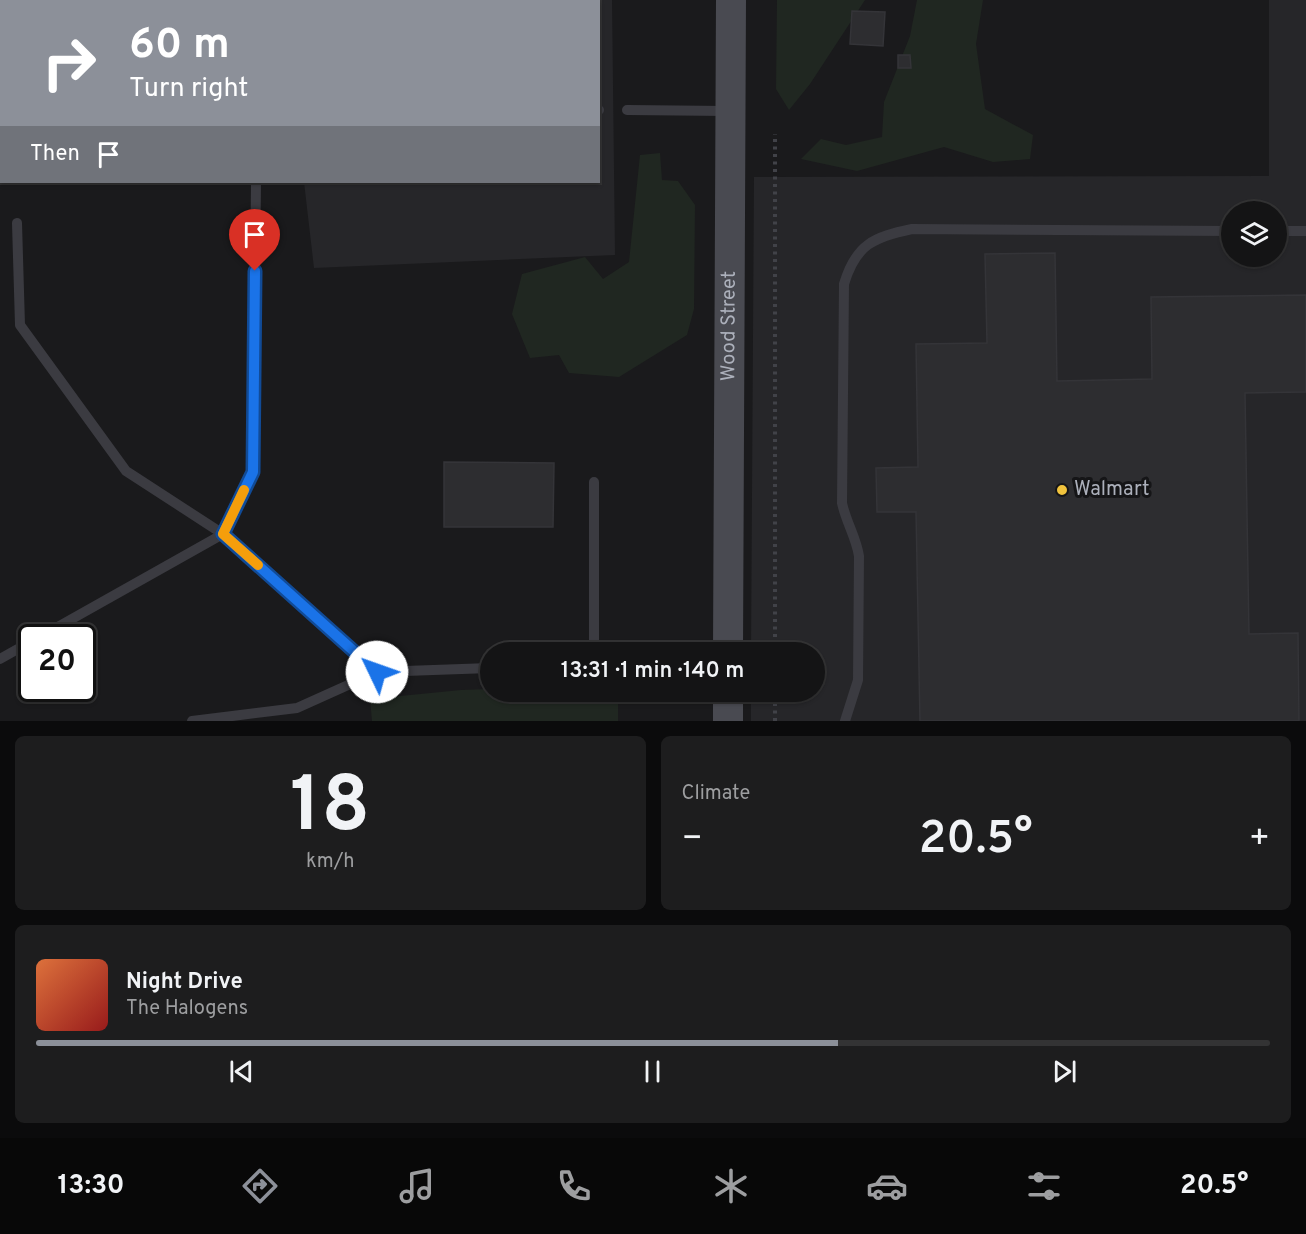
<!DOCTYPE html>
<html lang="en">
<head>
<meta charset="utf-8">
<style>
	body { margin:0; font-family:Overpass,sans-serif; background:#1d1d1e; color:#f1f3f6; height:100vh; display:flex; flex-direction:column; font-size:22px; white-space:nowrap }
	* { box-sizing:border-box; margin:0 }
	p { font-size:20px; color:#9d9ea0 }
	.icon { flex:none; width:33px; height:33px; fill:none; stroke:currentColor; stroke-width:2; stroke-linecap:round; stroke-linejoin:round }
	.map { position:relative; height:721px; overflow:hidden }
	.sheet { display:flex; flex-direction:column; gap:15px; padding:15px; background:#0b0b0c; flex:1 }
	.sheet>* { flex:none }
	.guide { position:absolute; left:0px; top:0px; width:600px; height:183px; box-shadow:0 2px 4px #0004,0 0 0 2px #333334; background:#8c9099; color:#fff; overflow:hidden }
	.controls { position:absolute; left:1221px; top:201px; display:grid; gap:12px }
	.controls a { display:grid; place-items:center; width:66px; height:66px; border-radius:50%; background:#141415; box-shadow:0 2px 4px #0004,0 0 0 2px #333334; font-size:30px }
	.speed { position:absolute; left:18px; top:624px; display:flex; gap:12px; font-size:30px; font-weight:700; text-align:center }
	.speed>* { display:grid; place-content:center; width:78px; height:78px; border-radius:50%; background:#141415; box-shadow:0 2px 4px #0004,0 0 0 2px #333334; line-height:1 }
	.speed .limit { border:3px solid #111; border-radius:9px; background:#fff; color:#111 }
	.pin { position:absolute; display:grid; place-items:center; width:51px; height:51px; color:#fff; margin:-62px -26px; border-radius:50% 50% 50% 0; rotate:-45deg; box-shadow:0 0 6px #0007 }
	.pin .icon { rotate:45deg }
	.me { position:absolute; width:66px; margin:-33px; rotate:312deg; stroke-linejoin:round; filter:drop-shadow(0 0 4px #0008) }
	.turn { display:flex; align-items:center; gap:21px; height:126px; padding:0 30px; font-size:27px }
	.turn .icon { width:78px; height:78px; stroke-width:2.5 }
	.turn b { display:block; font-size:42px; line-height:51px }
	.then { display:flex; align-items:center; height:57px; padding:0 30px; background:#0003; gap:12px; font-size:22px }
	.big { font-size:45px; font-weight:600; line-height:1.1 }
	.sheet .tile { flex:1; display:flex; flex-direction:column; justify-content:center; gap:9px; min-width:0; padding:0 21px; border-radius:9px; background:#1d1d1e }
	.sheet .dial { align-items:center; gap:0 }
	.dial b { font-size:78px; line-height:1 }
	.song { display:flex; align-items:center; gap:18px }
	.cover { width:72px; height:72px; border-radius:9px; background:linear-gradient(135deg,hsl(20 70% 55%),hsl(0 70% 35%)) }
	.played { height:6px; border-radius:3px; background:linear-gradient(90deg,#8c9099 65%,#333334 65%) }
	.keys { display:flex; justify-content:space-around; direction:ltr }
	.heat { display:flex; justify-content:space-between; align-items:center; font-size:33px; direction:ltr }
	.sheet .tiles { flex:1; display:grid; gap:15px; grid-template-columns:1fr 1fr }
	.tile:last-child { grid-column:span 2 }
	.trip { position:absolute; left:480px; top:642px; width:345px; height:60px; border-radius:30px; background:#141415; box-shadow:0 2px 4px #0004,0 0 0 2px #333334; font-weight:600; line-height:60px; text-align:center }
	.menu { display:flex; height:96px; justify-content:space-around; align-items:center; background:#080808; color:#9d9ea0 }
	.menu .icon { width:42px; height:42px }
	.menu .selected { color:#8c9099 }
	.menu b { font-size:27px; color:#f1f3f6 }
	.map>svg:first-child { display:block }
	.built { fill:#262629; fill-rule:evenodd }
	.green { fill:#202721 }
	.building { fill:#2d2d30; stroke:#343438; stroke-width:1.5 }
	.lines { fill:none; stroke-linecap:round; stroke-linejoin:round }
	.path { stroke:#414248; stroke-width:4; stroke-dasharray:3 4.5; stroke-linecap:butt }
	.lane { stroke:#3b3b41; stroke-width:10 }
	.secondary { stroke:#494a51; stroke-width:30 }
	.route-casing { stroke:#114b97; stroke-width:15 }
	.route { stroke:#1a73e8; stroke-width:10 }
	.slow { stroke:#f59e0b; stroke-width:10 }
	.poi-dot { fill:#f1c33d; stroke:#151517; stroke-width:2 }
	.labels { text-anchor:middle; dominant-baseline:central; stroke-width:6; stroke-linejoin:round; paint-order:stroke }
	.street-label { font-size:20px; fill:#acb0bb; stroke:#151517 }
	.poi-label { font-size:20px; fill:#acb0bb; stroke:#151517; text-anchor:start }
</style>
</head>
<body>
<div class="map">
<svg width="1306" height="721" viewBox="0 0 1306 721">
	<rect width="100%" height="100%" fill="#1a1a1c"/>
	<path class="built" d="M282,0H612L615,255L314,268L304,182H598V2Z
		M1269,0H1306V721H751V692H814V652H751L754,177L1269,176ZM1232,212H1276V256H1232Z"/>
	<path class="green" d="M777,0H865L810,84L789,110L776,89Z
		M917,0H983L976,44L985,109L1033,135L1030,159L993,162L944,147L857,171L801,159L821,139L846,145L882,137L884,102L910,36Z
		M660,153L662,180L678,181L695,205L694,309L687,335L619,377L569,373L559,355L530,358L512,314L522,274L585,257L603,279L629,262L640,155Z
		M490,689V692H618V721H372L370,699L461,690Z"/>
	<path class="building" d="M852,11L885,12L883,46L850,44Z
		M898,55H910L911,68H898Z
		M1055,253L1057,381L1152,379L1151,297L1306,295V392L1245,393L1249,634L1298,633L1299,721H920L916,512H877L876,468L918,467L916,344L987,343L985,254Z
		M444,462L554,463L553,527H444Z"/>
	<g class="lines">
		<path class="path" d="M775,652V134
			M775,721V692"/>
		<path class="lane" d="M446,0V2
			M258,2V0
			M598,110H599
			M627,110L727,111
			M256,182L253,472L223,534L377,672
			M17,223L20,325L126,471L223,534L38,638
			M1276,231H1306
			M594,482V652
			M0,659L32,641
			M192,721L297,708L377,672L490,668
			M845,721L858,680L859,556C856,537 846,522 842,503L844,284C856,244 874,237 912,229L1232,231"/>
		<g class="secondary">
			<path id="s1" d="M728,652L731,0"/>
			<path d="M728,692V721"/>
		</g>
	</g>
	<g class="lines">
		<g class="route-casing">
			<path id="route" d="M255,271L253,472L223,534L377,672"/>
		</g>
		<use href="#route" class="route"/>
		<path class="slow" d="M244,490L223,534L258,565"/>
	</g>
	<circle class="poi-dot" cx="1062" cy="490" r="6"/>
	<g class="labels">
		<g class="street-label">
			<text stroke="none"><textPath href="#s1" startOffset="326">Wood Street</textPath></text>
		</g>
		<g class="poi-label">
			<text x="1074" y="490">Walmart</text>
		</g>
	</g>
</svg>
<div class="controls">
<a><svg class="icon" aria-label="layers" viewBox="0 0 24 24"><path d="M12 4l9 5-9 5-9-5zM3 14l9 5 9-5"/></svg></a>
</div>
<div class="speed"><div class="limit">20</div></div>
<div class="pin" style="left:255px;top:271px;background:#d93025"><svg class="icon" aria-label="arrive" viewBox="0 0 24 24"><path d="M6 21V4h12l-3 4 3 4H6"/></svg></div>
<svg class="me" style="left:377px;top:672px" viewBox="-20 -20 40 40"><circle r="19" fill="#fff"/><path d="M0-13L10 11 0 6-10 11z" fill="#1a73e8"/></svg>
<div class="trip">13:31 · 1 min · 140 m</div>
<div class="guide">
<div class="turn"><svg class="icon" aria-label="right" viewBox="0 0 24 24"><path d="M7 20v-9h11M14 6l5 5-5 5"/></svg><div><b>60 m</b>Turn right</div></div>
<div class="then">Then<svg class="icon" aria-label="arrive" viewBox="0 0 24 24"><path d="M6 21V4h12l-3 4 3 4H6"/></svg></div>
</div>
</div>
<section class="sheet">
<div class="tiles">
<div class="tile dial"><b>18</b><p>km/h</p></div>
<div class="tile"><p>Climate</p>
<div class="heat"><a>−</a><b class="big">20.5°</b><a>+</a></div>
</div>
<div class="tile">
<div class="song"><i class="cover"></i><div><b>Night Drive</b><p>The Halogens</p></div></div>
<div class="played"></div>
<div class="keys"><svg class="icon" aria-label="previous" viewBox="0 0 24 24"><path d="M18 5L8 12l10 7zM5 5v14"/></svg><svg class="icon" aria-label="pause" viewBox="0 0 24 24"><path d="M8 5v14M16 5v14"/></svg><svg class="icon" aria-label="next" viewBox="0 0 24 24"><path d="M6 5l10 7-10 7zM19 5v14"/></svg></div>
</div>
</div>
</section>
<nav class="menu">
<b>13:30</b>
<svg class="icon selected" aria-label="directions" viewBox="0 0 24 24"><path d="M12 3l9 9-9 9-9-9zM9 14v-3h6M13 9l2 2-2 2"/></svg>
<svg class="icon" aria-label="music" viewBox="0 0 24 24"><path d="M9 18V5l10-2v13"/><circle cx="6" cy="18" r="3"/><circle cx="16" cy="16" r="3"/></svg>
<svg class="icon" aria-label="phone" viewBox="0 0 24 24"><path d="M5 4h4l2 5-3 2q2 4 5 5l2-3 5 2v4C11 20 4 13 5 4z"/></svg>
<svg class="icon" aria-label="climate" viewBox="0 0 24 24"><path d="M12 3v18M4 7l16 10M4 17L20 7"/></svg>
<svg class="icon" aria-label="car" viewBox="0 0 24 24"><path d="M5 17H2v-5l4-1 3-4h7l3 4 3 1v5h-3M9 17h6M6 11h13"/><circle cx="7" cy="17" r="2"/><circle cx="17" cy="17" r="2"/></svg>
<svg class="icon" aria-label="filters" viewBox="0 0 24 24"><path d="M4 7h16M4 17h16"/><circle cx="9" cy="7" r="2"/><circle cx="15" cy="17" r="2"/></svg>
<b>20.5°</b>
</nav>
</body>
</html>
